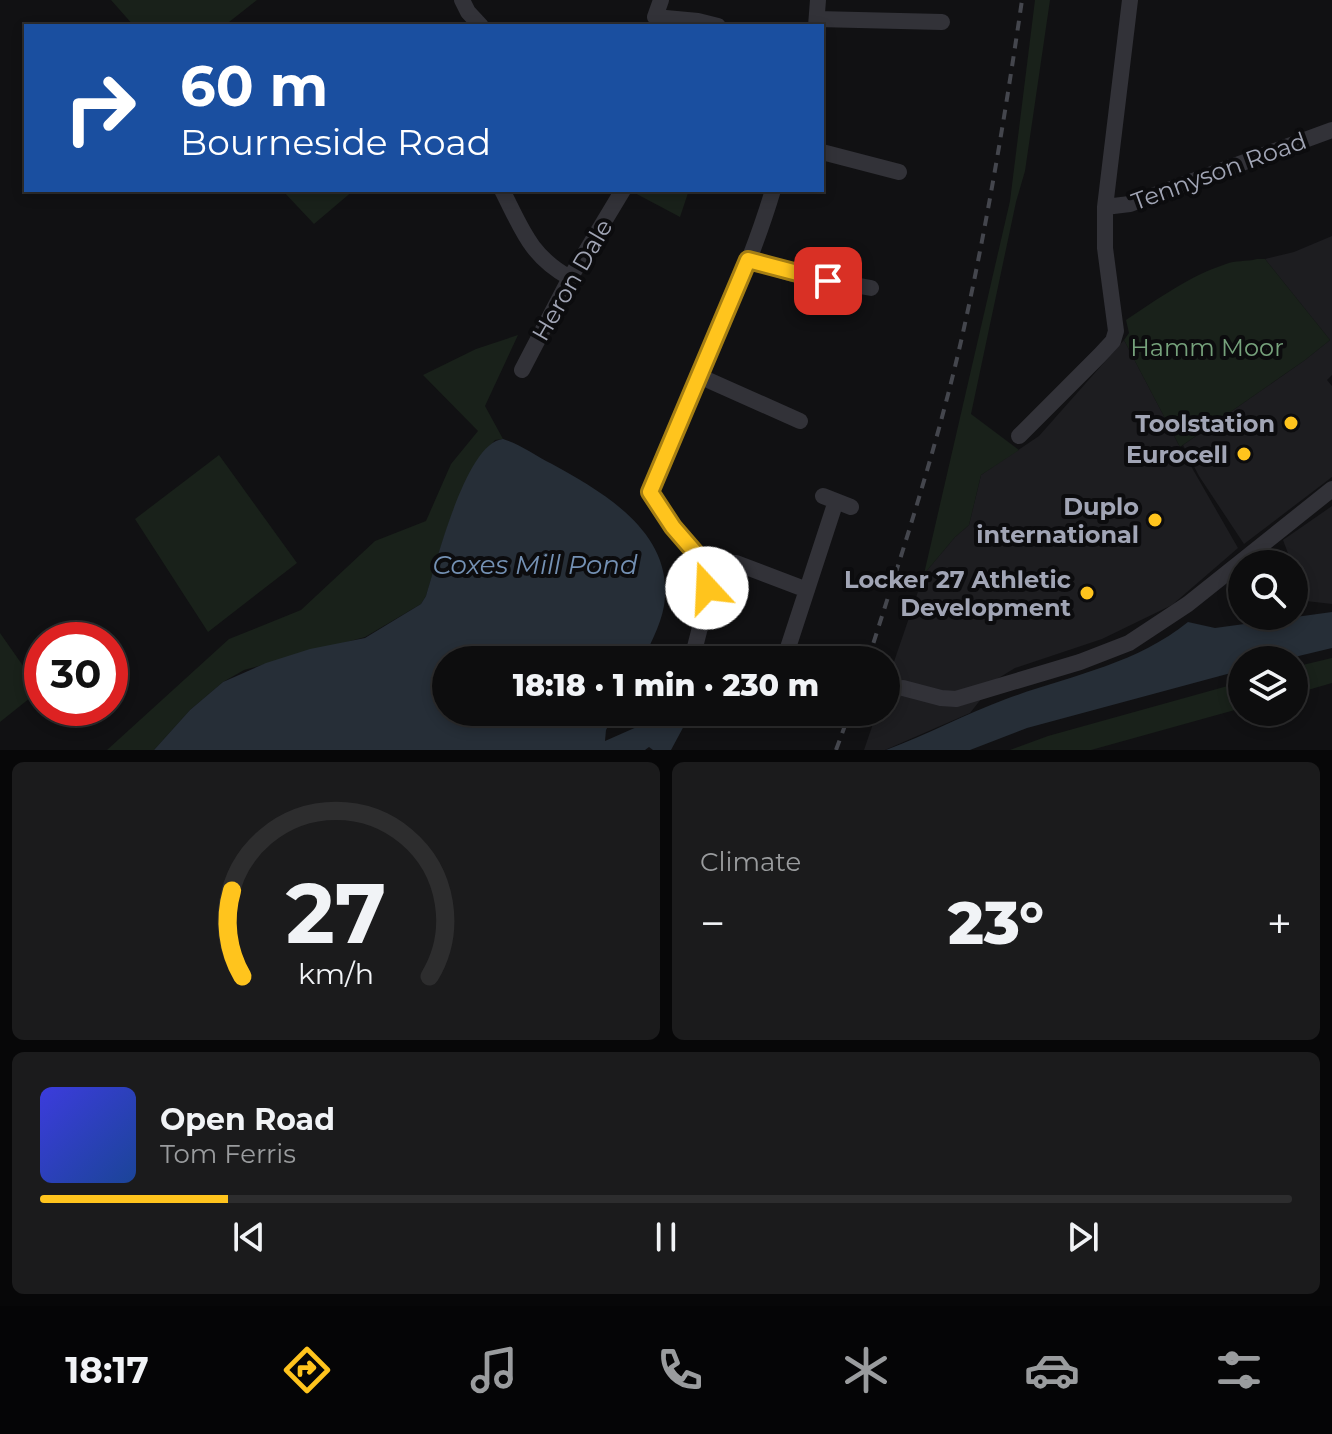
<!DOCTYPE html>
<html lang="en">
<head>
<meta charset="utf-8">
<style>
	body { margin:0; font-family:Montserrat,sans-serif; background:#1b1b1c; color:#f1f3f6; height:100vh; display:flex; flex-direction:column; font-size:30px; white-space:nowrap }
	* { box-sizing:border-box; margin:0 }
	p { font-size:26px; color:#9a9c9e }
	.icon { flex:none; width:44px; height:44px; fill:none; stroke:currentColor; stroke-width:2; stroke-linecap:round; stroke-linejoin:round }
	.map { position:relative; height:750px; overflow:hidden }
	.sheet { display:flex; flex-direction:column; gap:12px; padding:12px; background:#070708; flex:1 }
	.sheet>* { flex:none }
	.hud { position:absolute; left:24px; top:24px; width:800px; height:168px; border-radius:0px; box-shadow:0 4px 12px #0003,0 0 0 2px #2d2d2e; background:#1a4fa0; color:#fff; overflow:hidden }
	.fabs { position:absolute; left:1228px; top:550px; display:grid; gap:16px }
	.fabs a { display:grid; place-items:center; width:80px; height:80px; border-radius:50%; background:#0d0d0e; box-shadow:0 4px 12px #0003,0 0 0 2px #2d2d2e; font-size:40px }
	.speed { position:absolute; left:24px; top:622px; display:flex; gap:16px; font-size:40px; font-weight:700; text-align:center }
	.speed>* { display:grid; place-content:center; width:104px; height:104px; border-radius:50%; background:#0d0d0e; box-shadow:0 4px 12px #0003,0 0 0 2px #2d2d2e; line-height:1 }
	.speed .limit { border:12px solid #d22; background:#fff; color:#111 }
	.pin { position:absolute; display:grid; place-items:center; width:68px; height:68px; color:#fff; margin:-34px; border-radius:16px; box-shadow:0 4px 12px #0006 }
	.me { position:absolute; width:88px; margin:-44px; rotate:340deg; stroke-linejoin:round; filter:drop-shadow(0 0 6px #0008) }
	.turn { display:flex; align-items:center; gap:28px; height:168px; padding:0 24px; font-size:36px }
	.turn .icon { width:104px; height:104px; stroke-width:2.5 }
	.turn b { display:block; font-size:56px; line-height:68px }
	.big { font-size:60px; font-weight:800; line-height:1.1 }
	.sheet .tile { flex:1; display:flex; flex-direction:column; justify-content:center; gap:12px; min-width:0; padding:0 28px; border-radius:12px; background:#1b1b1c }
	.sheet .dial { align-items:center; gap:0 }
	.dial svg { height:208px; overflow:visible; fill:none; stroke:#2d2d2e; stroke-width:7; stroke-linecap:round; text-anchor:middle }
	.dial text { fill:#f1f3f6; stroke:none }
	.song { display:flex; align-items:center; gap:24px }
	.cover { width:96px; height:96px; border-radius:12px; background:linear-gradient(135deg,hsl(240 70% 55%),hsl(220 70% 35%)) }
	.played { height:8px; border-radius:4px; background:linear-gradient(90deg,#ffc41d 15%,#2d2d2e 15%) }
	.keys { display:flex; justify-content:space-around; direction:ltr }
	.heat { display:flex; justify-content:space-between; align-items:center; font-size:44px; direction:ltr }
	.sheet .tiles { flex:1; display:grid; gap:12px; grid-template-columns:1fr 1fr }
	.tile:last-child { grid-column:span 2 }
	.trip { position:absolute; left:432px; top:646px; width:468px; height:80px; border-radius:40px; background:#0d0d0e; box-shadow:0 4px 12px #0003,0 0 0 2px #2d2d2e; font-weight:800; line-height:80px; text-align:center }
	.tab-bar { display:flex; height:128px; justify-content:space-around; align-items:center; background:#050506; color:#9a9c9e }
	.tab-bar .icon { width:56px; height:56px }
	.tab-bar .active { color:#ffc41d }
	.tab-bar b { font-size:36px; color:#f1f3f6 }
	.map>svg:first-child { display:block }
	.built { fill:#1d1d20 }
	.green { fill:#19211a }
	.water { fill:#262e37 }
	.lines { fill:none; stroke-linecap:round; stroke-linejoin:round }
	.minor { stroke:#323238; stroke-width:16 }
	.rail { stroke:#44464d; stroke-width:4; stroke-dasharray:10 8; stroke-linecap:butt }
	.route-casing { stroke:#a67f13; stroke-width:20 }
	.route { stroke:#ffc41d; stroke-width:14 }
	.poi-dot { fill:#ffc41d; stroke:#0c0c0e; stroke-width:3 }
	.labels { text-anchor:middle; dominant-baseline:central; stroke-width:8; stroke-linejoin:round; paint-order:stroke }
	.street-label { font-size:24px; fill:#a1a5b5; stroke:#0c0c0e }
	.park-label { font-size:24px; fill:#76a27c; stroke:#0c0c0e }
	.poi-label { font-size:24px; font-weight:bold; fill:#a1a5b5; stroke:#0c0c0e; text-anchor:end }
	.water-label { font-size:26px; font-style:italic; fill:#7491b4; stroke:#0c0c0e }
</style>
</head>
<body>
<div class="map">
<svg width="1332" height="750" viewBox="0 0 1332 750">
	<rect width="100%" height="100%" fill="#111113"/>
	<path class="built" d="M1332,236V375L1327,380L1332,386V477L1244,544L1199,476L1183,445L1305,360L1330,340L1265,259L1294,252Z
		M1124,340L1180,447L1238,548L1172,605L1102,639L1015,668L997,679L970,713L885,750H864L877,712H886V685L924,574L955,537L969,525L981,475L1039,436Z
		M1332,506V604L1306,601L1294,564H1292L1283,540Z"/>
	<path class="green" d="M111,0H257L224,26H134Z
		M1035,0H1050L1025,171L1016,202L971,414L1019,450L981,475L969,525L955,537L924,574L1010,201Z
		M282,190H354L314,224Z
		M689,190L680,217L631,191V190Z
		M1257,259H1265L1330,340L1305,360L1180,447L1124,340L1129,333L1126,320C1158,299 1189,276 1226,264C1235,260 1246,262 1257,259Z
		M518,335L485,406L503,439L495,440C456,484 443,541 426,596L421,604L365,637L244,670L223,682L190,710L154,750H107L229,639L301,610L375,541L426,521L451,464L478,431L423,375L476,349Z
		M219,455L297,563L208,632L135,519Z
		M0,633L40,690L0,722Z
		M1332,658V683L1294,694V667Z
		M1242,682V708L1091,750H1010L1048,736Z"/>
	<path class="water" d="M503,439C520,444 536,456 552,464C601,491 670,530 665,597C664,619 652,640 643,660H446V712H616L606,730L605,741L648,722L652,717L669,715L685,724L671,750H653L649,747L645,750H154L190,710L223,682L266,663L310,649L365,638L421,604L426,596C436,564 466,442 503,439Z
		M1332,612V648L1282,660H1242V670L1027,728L970,750H886C927,735 965,714 1006,699C1068,676 1135,665 1188,622L1215,628Z"/>
	<g class="lines">
		<path class="minor" d="M462,0L468,12L481,26
			M661,0L655,17L698,21L718,26
			M817,19L942,22
			M816,26L818,0
			M822,152L899,172
			M502,190C522,229 530,256 570,278
			M1105,207L1130,204L1332,130
			M748,260L793,274L871,288
			M522,370L570,278L623,190
			M699,376L800,421
			M1019,436L1100,355L1113,341L1116,331L1105,248V207L1130,0
			M823,496L851,507
			M705,564L736,563L807,590
			M695,647L706,604L705,564L673,527L650,492C689,391 742,294 773,190
			M784,660L836,501
			M903,688L941,698L956,699L1080,662L1129,643L1188,604L1332,489"/>
		<path class="rail" d="M868,660C903,550 939,441 964,328C988,219 1006,110 1022,0
			M836,750L850,712"/>
	</g>
	<g class="lines">
		<g class="route-casing">
			<path id="route" d="M707,588L705,564L673,527L650,492L748,260L828,281"/>
		</g>
		<use href="#route" class="route"/>
	</g>
	<g class="poi-dot">
		<circle cx="1291" cy="423" r="8"/>
		<circle cx="1244" cy="454" r="8"/>
		<circle cx="1155" cy="520" r="8"/>
		<circle cx="1087" cy="593" r="8"/>
	</g>
	<g class="labels">
		<g class="street-label">
			<text transform="translate(1219 171) rotate(-20)">Tennyson Road</text>
			<text transform="translate(572 280) rotate(-60)">Heron Dale</text>
		</g>
		<g class="park-label">
			<text x="1207" y="347">Hamm Moor</text>
		</g>
		<g class="poi-label">
			<text x="1275" y="423">Toolstation</text>
			<text x="1228" y="454">Eurocell</text>
			<text x="1139" y="506">Duplo<tspan x="1139" dy="28">international</tspan></text>
			<text x="1071" y="579">Locker 27 Athletic<tspan x="1071" dy="28">Development</tspan></text>
		</g>
		<g class="water-label">
			<text x="535" y="565">Coxes Mill Pond</text>
		</g>
	</g>
</svg>
<div class="fabs">
<a><svg class="icon" aria-label="search" viewBox="0 0 24 24"><circle cx="10" cy="10" r="6"/><path d="M15 15l6 6"/></svg></a>
<a><svg class="icon" aria-label="layers" viewBox="0 0 24 24"><path d="M12 4l9 5-9 5-9-5zM3 14l9 5 9-5"/></svg></a>
</div>
<div class="speed"><div class="limit">30</div></div>
<div class="pin" style="left:828px;top:281px;background:#d93025"><svg class="icon" aria-label="arrive" viewBox="0 0 24 24"><path d="M6 21V4h12l-3 4 3 4H6"/></svg></div>
<svg class="me" style="left:707px;top:588px" viewBox="-20 -20 40 40"><circle r="19" fill="#fff"/><path d="M0-13L10 11 0 6-10 11z" fill="#ffc41d"/></svg>
<div class="trip">18:18 · 1 min · 230 m</div>
<div class="hud">
<div class="turn"><svg class="icon" aria-label="right" viewBox="0 0 24 24"><path d="M7 20v-9h11M14 6l5 5-5 5"/></svg><div><b>60 m</b>Bourneside Road</div></div>
</div>
</div>
<section class="sheet">
<div class="tiles">
<div class="tile dial"><svg viewBox="0 0 100 80">
<path d="M14 69A42 42 0 1 1 86 69"/>
<path d="M14 69A42 42 0 0 1 10 36" stroke="#ffc41d"/>
<text x="50" y="56" font-size="32" font-weight="700">27</text>
<text x="50" y="72" font-size="11">km/h</text>
</svg></div>
<div class="tile"><p>Climate</p>
<div class="heat"><a>−</a><b class="big">23°</b><a>+</a></div>
</div>
<div class="tile">
<div class="song"><i class="cover"></i><div><b>Open Road</b><p>Tom Ferris</p></div></div>
<div class="played"></div>
<div class="keys"><svg class="icon" aria-label="previous" viewBox="0 0 24 24"><path d="M18 5L8 12l10 7zM5 5v14"/></svg><svg class="icon" aria-label="pause" viewBox="0 0 24 24"><path d="M8 5v14M16 5v14"/></svg><svg class="icon" aria-label="next" viewBox="0 0 24 24"><path d="M6 5l10 7-10 7zM19 5v14"/></svg></div>
</div>
</div>
</section>
<nav class="tab-bar">
<b>18:17</b>
<svg class="icon active" aria-label="directions" viewBox="0 0 24 24"><path d="M12 3l9 9-9 9-9-9zM9 14v-3h6M13 9l2 2-2 2"/></svg>
<svg class="icon" aria-label="music" viewBox="0 0 24 24"><path d="M9 18V5l10-2v13"/><circle cx="6" cy="18" r="3"/><circle cx="16" cy="16" r="3"/></svg>
<svg class="icon" aria-label="phone" viewBox="0 0 24 24"><path d="M5 4h4l2 5-3 2q2 4 5 5l2-3 5 2v4C11 20 4 13 5 4z"/></svg>
<svg class="icon" aria-label="climate" viewBox="0 0 24 24"><path d="M12 3v18M4 7l16 10M4 17L20 7"/></svg>
<svg class="icon" aria-label="car" viewBox="0 0 24 24"><path d="M5 17H2v-5l4-1 3-4h7l3 4 3 1v5h-3M9 17h6M6 11h13"/><circle cx="7" cy="17" r="2"/><circle cx="17" cy="17" r="2"/></svg>
<svg class="icon" aria-label="filters" viewBox="0 0 24 24"><path d="M4 7h16M4 17h16"/><circle cx="9" cy="7" r="2"/><circle cx="15" cy="17" r="2"/></svg>
</nav>
</body>
</html>
